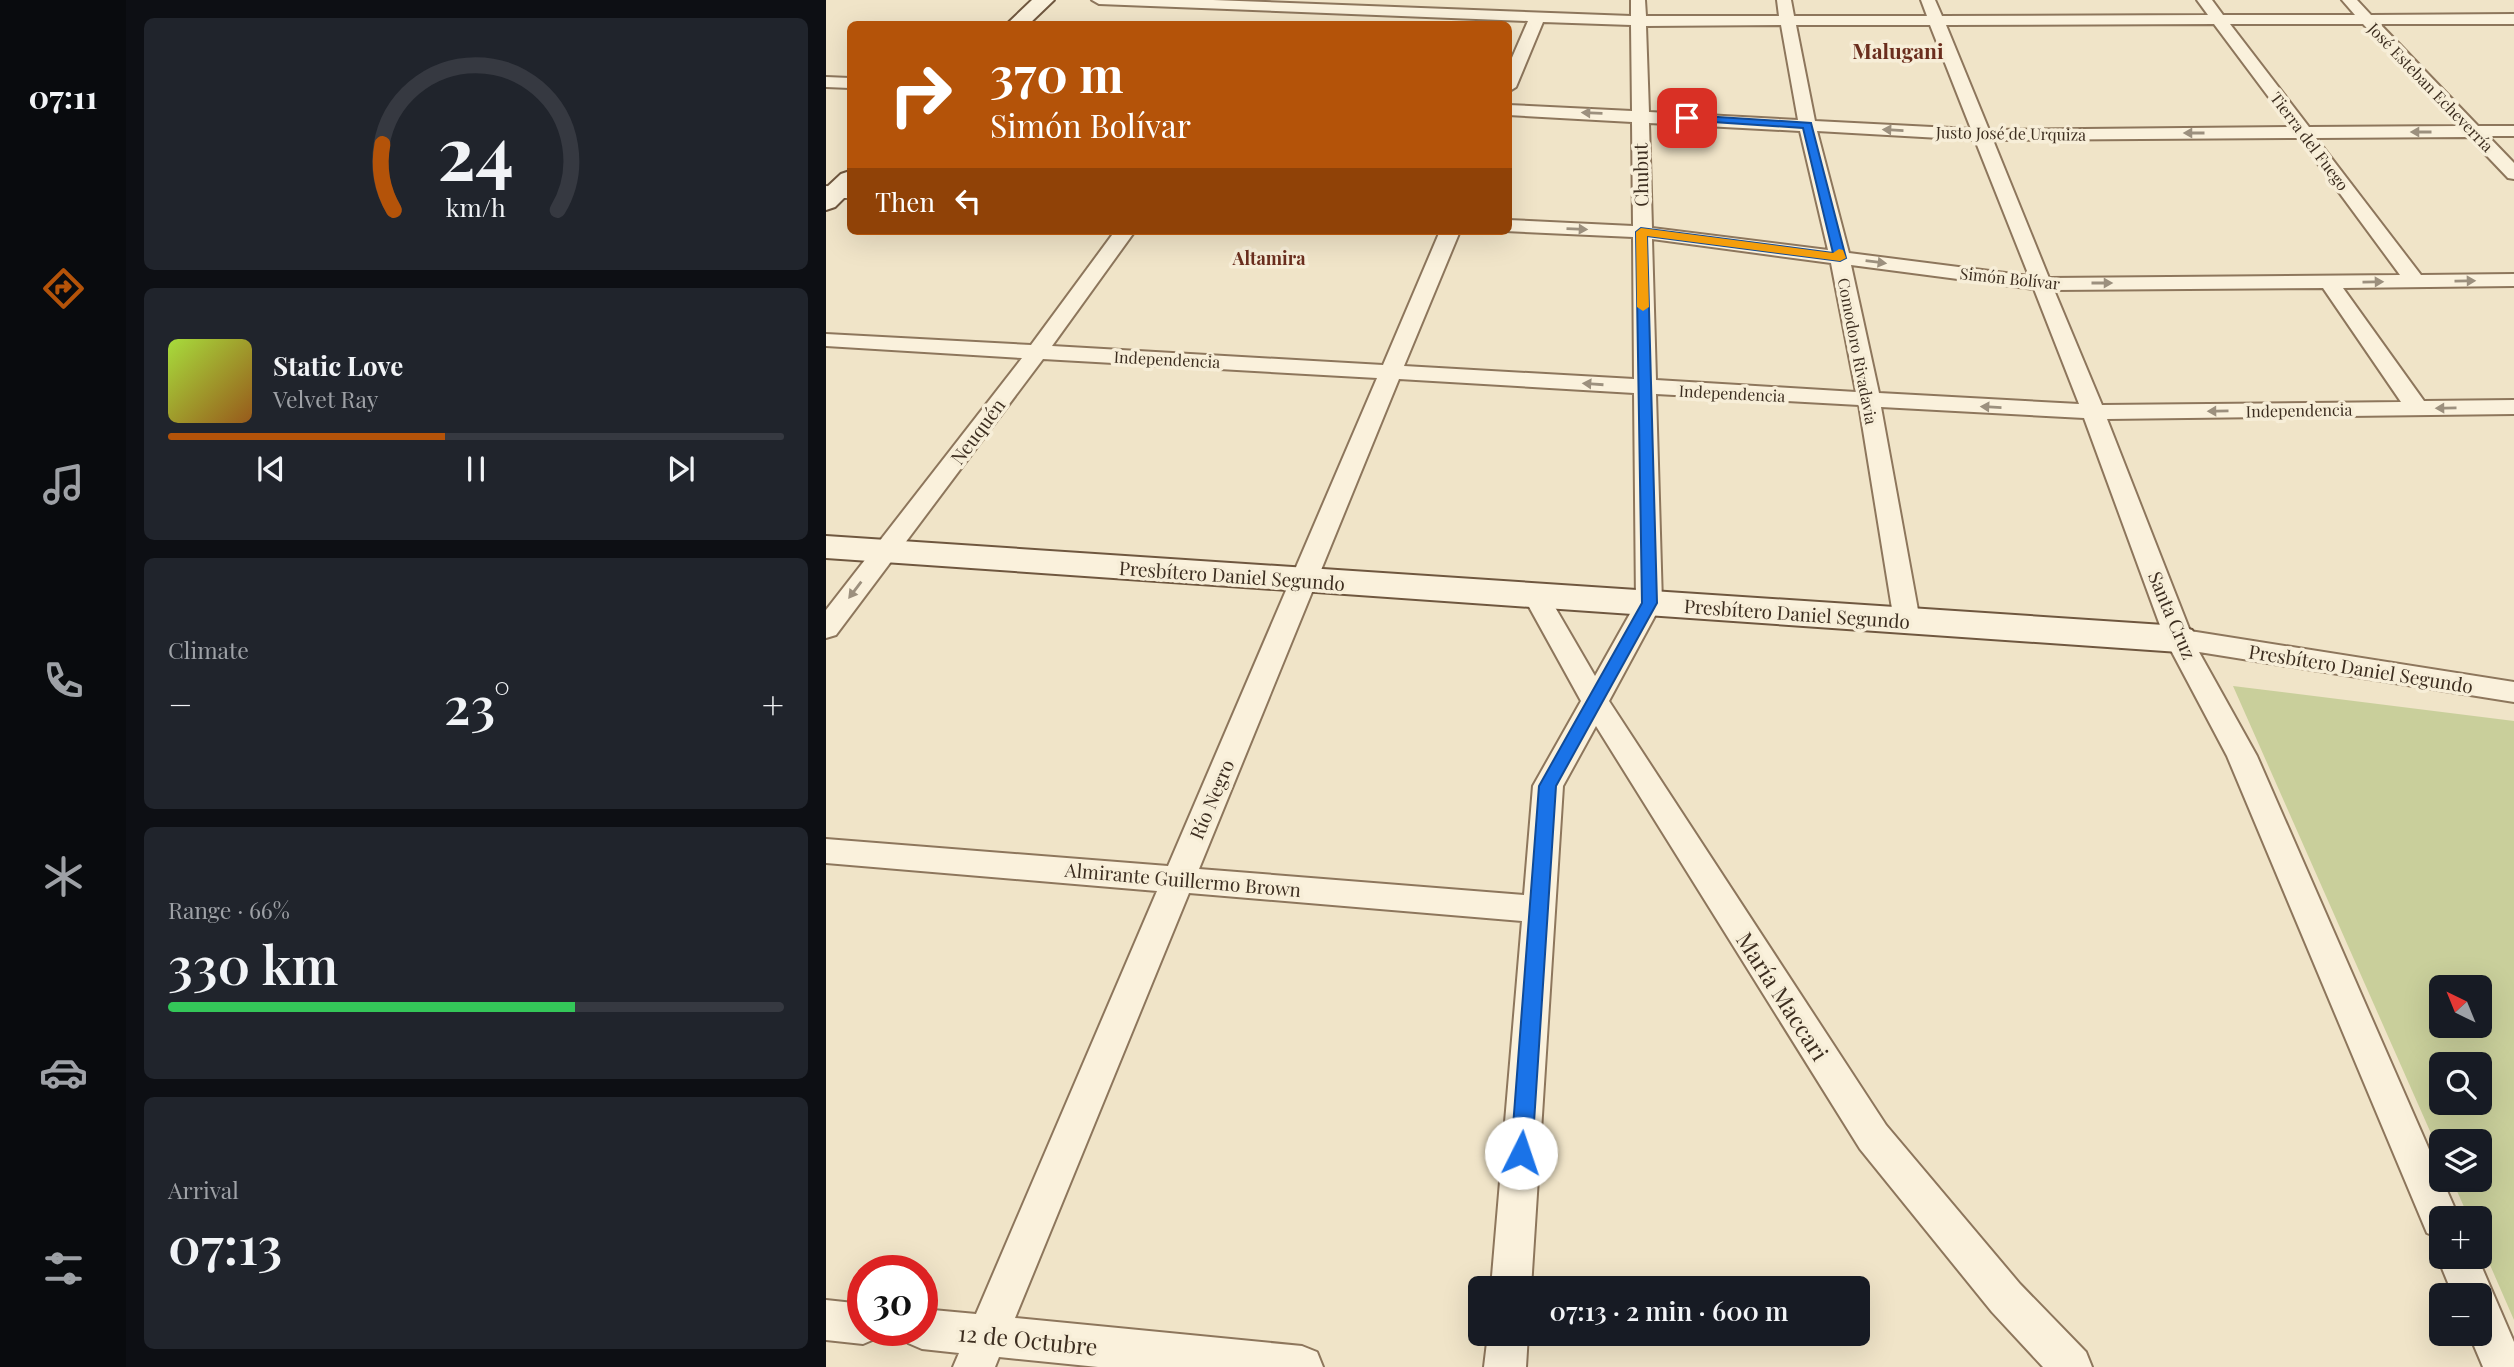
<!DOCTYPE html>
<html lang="en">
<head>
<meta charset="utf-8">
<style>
	body { margin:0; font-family:"Playfair Display",serif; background:#20242c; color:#f1f3f6; height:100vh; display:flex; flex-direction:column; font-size:26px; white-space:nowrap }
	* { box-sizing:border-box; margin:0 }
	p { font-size:23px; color:#9ea1a6 }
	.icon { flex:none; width:38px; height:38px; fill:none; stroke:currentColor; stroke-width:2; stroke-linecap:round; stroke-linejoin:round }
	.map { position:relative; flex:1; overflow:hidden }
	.side { display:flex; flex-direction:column; gap:18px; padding:18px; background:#0d0f14; width:700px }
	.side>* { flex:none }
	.banner { position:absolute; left:21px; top:21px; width:665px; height:214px; border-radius:10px; box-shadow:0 7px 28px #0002; background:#b45309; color:#fff; overflow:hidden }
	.needle { width:46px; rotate:317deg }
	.tools { position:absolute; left:1603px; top:975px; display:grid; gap:14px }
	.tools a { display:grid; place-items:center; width:63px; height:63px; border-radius:10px; background:#171b24; box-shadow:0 7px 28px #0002; font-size:35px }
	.speed { position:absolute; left:21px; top:1255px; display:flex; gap:14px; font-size:35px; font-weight:700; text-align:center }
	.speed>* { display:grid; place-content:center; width:91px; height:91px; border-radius:50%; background:#171b24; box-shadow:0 7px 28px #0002; line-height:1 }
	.speed .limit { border:10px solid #d22; background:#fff; color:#111 }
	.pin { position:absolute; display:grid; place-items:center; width:60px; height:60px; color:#fff; margin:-30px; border-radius:14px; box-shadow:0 4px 10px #0006 }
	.me { position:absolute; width:77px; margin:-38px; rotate:4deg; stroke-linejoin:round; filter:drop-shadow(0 0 5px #0008) }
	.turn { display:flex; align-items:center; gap:24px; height:147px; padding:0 28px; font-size:32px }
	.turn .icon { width:91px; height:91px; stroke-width:2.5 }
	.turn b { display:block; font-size:49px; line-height:60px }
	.then { display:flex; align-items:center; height:66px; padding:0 28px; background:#0003; gap:14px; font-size:26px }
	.big { font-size:52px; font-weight:600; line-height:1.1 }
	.side .tile { flex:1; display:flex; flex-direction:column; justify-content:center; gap:10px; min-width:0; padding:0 24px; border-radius:10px; background:#20242c }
	.side .dial { align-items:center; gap:0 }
	.dial svg { height:182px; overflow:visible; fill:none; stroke:#363941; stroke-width:7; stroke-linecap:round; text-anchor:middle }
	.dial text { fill:#f1f3f6; stroke:none }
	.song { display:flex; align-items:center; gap:21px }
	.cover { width:84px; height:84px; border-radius:10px; background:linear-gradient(135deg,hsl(80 70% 55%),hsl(30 70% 35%)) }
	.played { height:7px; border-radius:4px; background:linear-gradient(90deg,#b45309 45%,#363941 45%) }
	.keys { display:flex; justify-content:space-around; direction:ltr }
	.heat { display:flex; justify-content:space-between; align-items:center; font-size:38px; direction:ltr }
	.charge { height:10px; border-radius:5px; background:linear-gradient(90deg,#34c759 66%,#363941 0) }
	.trip { position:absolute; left:642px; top:1276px; width:402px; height:70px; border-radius:10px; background:#171b24; box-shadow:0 7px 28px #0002; font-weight:600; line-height:70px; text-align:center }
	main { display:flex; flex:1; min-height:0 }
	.tabs { display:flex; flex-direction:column; width:126px; justify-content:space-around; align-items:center; background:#090b0e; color:#9ea1a6 }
	.tabs .icon { width:49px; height:49px }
	.tabs .current { color:#b45309 }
	.tabs b { font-size:32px; color:#f1f3f6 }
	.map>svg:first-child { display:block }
	.green { fill:#c9cf9b; fill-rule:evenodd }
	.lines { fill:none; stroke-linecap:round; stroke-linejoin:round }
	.street-casing { stroke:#8d765c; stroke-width:4 }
	.secondary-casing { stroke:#6f573f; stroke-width:4 }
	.street { fill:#faf1dc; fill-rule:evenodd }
	.secondary { fill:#faf1dc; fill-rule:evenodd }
	.oneway { fill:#9c907e }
	.route { fill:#1a73e8; stroke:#114b97; stroke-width:2 }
	.slow { fill:#f59e0b }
	.labels { text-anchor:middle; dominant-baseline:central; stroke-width:7; stroke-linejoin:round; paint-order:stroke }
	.far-street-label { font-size:16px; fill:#3d2e20; stroke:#f7eed8 }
	.far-neighbourhood-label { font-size:18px; font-weight:bold; fill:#6b2e1e; stroke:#f7eed8 }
	.street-label { font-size:19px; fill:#3d2e20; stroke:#f7eed8 }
	.far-district-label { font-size:21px; font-weight:bold; fill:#6b2e1e; stroke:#f7eed8 }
	.near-street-label { font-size:23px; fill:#3d2e20; stroke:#f7eed8 }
</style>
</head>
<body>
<main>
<nav class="tabs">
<b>07:11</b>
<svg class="icon current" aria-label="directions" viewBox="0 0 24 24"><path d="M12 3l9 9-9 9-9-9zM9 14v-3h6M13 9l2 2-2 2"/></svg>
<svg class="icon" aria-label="music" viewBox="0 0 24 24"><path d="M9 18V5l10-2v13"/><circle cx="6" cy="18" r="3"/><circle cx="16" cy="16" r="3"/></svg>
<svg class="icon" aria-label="phone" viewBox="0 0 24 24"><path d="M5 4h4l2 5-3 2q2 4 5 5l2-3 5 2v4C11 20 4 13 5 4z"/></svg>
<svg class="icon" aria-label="climate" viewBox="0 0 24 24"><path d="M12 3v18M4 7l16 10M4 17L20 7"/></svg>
<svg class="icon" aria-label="car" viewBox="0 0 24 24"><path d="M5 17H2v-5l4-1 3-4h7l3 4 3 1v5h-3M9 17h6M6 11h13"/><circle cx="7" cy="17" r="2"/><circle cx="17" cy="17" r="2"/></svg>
<svg class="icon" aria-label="filters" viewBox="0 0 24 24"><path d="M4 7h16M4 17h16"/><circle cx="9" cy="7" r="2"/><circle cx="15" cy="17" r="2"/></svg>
</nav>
<section class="side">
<div class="tile dial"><svg viewBox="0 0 100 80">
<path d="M14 69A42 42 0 1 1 86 69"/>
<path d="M14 69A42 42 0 0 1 9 40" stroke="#b45309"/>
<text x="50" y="56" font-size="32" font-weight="700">24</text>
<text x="50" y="72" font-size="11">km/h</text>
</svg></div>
<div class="tile">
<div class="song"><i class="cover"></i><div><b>Static Love</b><p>Velvet Ray</p></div></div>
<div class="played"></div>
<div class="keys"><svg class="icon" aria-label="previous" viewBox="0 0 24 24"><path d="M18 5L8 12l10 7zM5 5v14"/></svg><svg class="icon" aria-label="pause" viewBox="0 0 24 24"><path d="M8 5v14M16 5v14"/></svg><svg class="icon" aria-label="next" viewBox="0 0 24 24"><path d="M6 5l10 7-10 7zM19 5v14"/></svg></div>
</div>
<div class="tile"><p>Climate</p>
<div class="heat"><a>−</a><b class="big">23°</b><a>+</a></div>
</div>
<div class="tile"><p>Range · 66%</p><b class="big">330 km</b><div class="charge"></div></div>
<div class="tile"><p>Arrival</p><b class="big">07:13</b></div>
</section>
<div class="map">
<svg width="1688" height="1367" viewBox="0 0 1688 1367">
	<rect width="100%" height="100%" fill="#f0e4c8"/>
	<path class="green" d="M1407,686L1688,721V1320L1654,1242V1218H1643L1626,1180H1654V1141H1615V1156ZM1615,987H1654V1026H1615ZM1615,1064H1654V1102H1615Z"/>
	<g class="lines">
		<g class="street-casing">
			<path id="street" d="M266,0H387L805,16V0H819L820,16H953L951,0H965L968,16H1101L1095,0H1109L1116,16L1382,15L1371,0H1386L1397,15H1529L1516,0H1531L1545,15L1688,14V24H1554L1652,126H1688V136H1662L1688,163V179L1682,178L1643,137L1490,138L1595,275L1688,274V286L1517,288L1598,401L1688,400V414L1281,419L1364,631L1688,682V702L1373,652L1431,756L1633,1218H1615V1239L1601,1233L1401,756L1339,639L1258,418L1055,407L1094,621L1090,627L1081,630L1072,627L1068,621L1033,405L830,394L836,603L783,701L1060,1125L1194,1284L1260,1352L1266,1367H1217L1166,1312L1034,1149L770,726L737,786L705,1288H665L696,921L363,893L189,1318L476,1346L491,1352L497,1367H272L173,1357L169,1367H127L133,1353L96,1349L82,1343L76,1330H96V1309L150,1314L331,891L0,863V839L342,866L551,378L217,359L10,635L0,638V610L196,358L0,346V334L205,345L289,231H309L226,346L557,365L614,231H634L578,366L808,379L807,237L679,231H682V220L807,226L806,122L682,115V105L806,111L805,25L717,22L690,87L682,92V67L702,21L273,4ZM1388,24L1465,127L1163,130L1120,25ZM1404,24H1537L1633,126L1483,127ZM955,25L972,120L823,112L820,26ZM970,25H1104L1145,129L989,121ZM823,123L974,131L1002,250L826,228ZM991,131L1149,140L1203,276L1023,253ZM1473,138L1574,275L1223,278L1167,140ZM826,239L1005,263L1030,392L830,380ZM1025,265L1208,289L1253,404L1053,393ZM1497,288L1575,402L1276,405L1228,290ZM573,379L808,393L810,603L769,676L719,590L710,587L701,590L697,596L755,701L707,786L698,895L373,869Z
				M0,77L24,78V88L0,87Z
				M0,186L24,188V198H0Z
				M1615,1247V1256H1651L1688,1342V1367H1657L1643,1334H1654V1295H1627L1611,1256Z
				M0,1300L37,1304V1330H55L51,1338L37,1344L0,1340Z
				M662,1334H702L700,1367H658Z"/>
		</g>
		<g class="secondary-casing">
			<path id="secondary" d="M206,0H228L203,24H181Z
				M24,171V192L9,207L0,210V188L15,174Z
				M0,536L1353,626L1366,630L1372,639L1366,648L1353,652L0,558Z"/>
		</g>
		<use href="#street" class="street"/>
		<use href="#secondary" class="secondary"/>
	</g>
	<defs><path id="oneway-solid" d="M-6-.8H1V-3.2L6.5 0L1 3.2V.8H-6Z" transform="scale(1.75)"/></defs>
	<g class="oneway">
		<use href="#oneway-solid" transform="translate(766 113) rotate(-178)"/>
		<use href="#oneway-solid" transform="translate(1067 130) rotate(-177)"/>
		<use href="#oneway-solid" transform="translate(1595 132) rotate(180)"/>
		<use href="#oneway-solid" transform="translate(1368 133) rotate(180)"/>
		<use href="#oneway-solid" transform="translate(751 229) rotate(2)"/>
		<use href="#oneway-solid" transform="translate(1050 262) rotate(7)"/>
		<use href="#oneway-solid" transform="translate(1639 281) rotate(-1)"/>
		<use href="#oneway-solid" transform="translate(1547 282) rotate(-1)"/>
		<use href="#oneway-solid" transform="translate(1276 283)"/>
		<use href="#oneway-solid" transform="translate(767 384) rotate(-176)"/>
		<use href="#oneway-solid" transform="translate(1165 407) rotate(-177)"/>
		<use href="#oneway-solid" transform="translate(1620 408) rotate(179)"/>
		<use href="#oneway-solid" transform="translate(1392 411) rotate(179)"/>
		<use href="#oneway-solid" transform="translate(29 590) rotate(127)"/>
	</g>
	<path class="route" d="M861,115L985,123L1020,258L1014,261L821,236L831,603L730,786L706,1153L703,1160L695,1163L688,1160L685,1153L713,786L816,603L810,232L815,228L1007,253L977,128L858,120Z"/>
	<path class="slow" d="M815,228L1007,253L1013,249L1017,250L1020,258L1014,261L821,236L823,307L817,311L811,307L810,232Z"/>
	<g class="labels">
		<g class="far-street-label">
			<text transform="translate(1605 87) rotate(46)">José Esteban Echeverría</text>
			<text transform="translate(1185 133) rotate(1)">Justo José de Urquiza</text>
			<text transform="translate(1484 141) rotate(53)">Tierra del Fuego</text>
			<text transform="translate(1184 278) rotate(6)">Simón Bolívar</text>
			<text transform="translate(1032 351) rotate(79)">Comodoro Rivadavia</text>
			<text transform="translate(341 359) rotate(3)">Independencia</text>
			<text transform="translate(906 393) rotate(3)">Independencia</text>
			<text transform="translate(1473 410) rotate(-1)">Independencia</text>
		</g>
		<g class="far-neighbourhood-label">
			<text x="443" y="258">Altamira</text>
		</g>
		<g class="street-label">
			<text transform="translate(814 175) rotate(-91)">Chubut</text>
			<text transform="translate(151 431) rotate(-53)">Neuquén</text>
			<text transform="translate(406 575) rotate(4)">Presbítero Daniel Segundo</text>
			<text transform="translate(971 613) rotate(4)">Presbítero Daniel Segundo</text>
			<text transform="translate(1347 615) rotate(67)">Santa Cruz</text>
			<text transform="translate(1535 668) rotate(9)">Presbítero Daniel Segundo</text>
			<text transform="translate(385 799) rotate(-67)">Río Negro</text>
			<text transform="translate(357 879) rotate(5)">Almirante Guillermo Brown</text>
		</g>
		<g class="far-district-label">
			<text x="1072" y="50">Malugani</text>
		</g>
		<g class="near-street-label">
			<text transform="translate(957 996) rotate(57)">María Maccari</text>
			<text transform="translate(202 1339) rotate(6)">12 de Octubre</text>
		</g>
	</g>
</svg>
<div class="tools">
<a><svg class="needle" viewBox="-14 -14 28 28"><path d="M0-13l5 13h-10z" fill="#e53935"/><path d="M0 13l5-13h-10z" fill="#9ea1a6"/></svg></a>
<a><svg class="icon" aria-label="search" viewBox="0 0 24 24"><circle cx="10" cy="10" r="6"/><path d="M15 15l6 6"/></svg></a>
<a><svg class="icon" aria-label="layers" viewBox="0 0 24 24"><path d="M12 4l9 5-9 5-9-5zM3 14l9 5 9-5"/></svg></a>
<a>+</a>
<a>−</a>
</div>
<div class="speed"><div class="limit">30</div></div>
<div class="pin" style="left:861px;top:118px;background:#d93025"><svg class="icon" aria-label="arrive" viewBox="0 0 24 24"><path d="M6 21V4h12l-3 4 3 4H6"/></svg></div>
<svg class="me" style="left:695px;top:1153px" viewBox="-20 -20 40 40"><circle r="19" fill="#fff"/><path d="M0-13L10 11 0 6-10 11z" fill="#1a73e8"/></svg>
<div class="trip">07:13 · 2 min · 600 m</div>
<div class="banner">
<div class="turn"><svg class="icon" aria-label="right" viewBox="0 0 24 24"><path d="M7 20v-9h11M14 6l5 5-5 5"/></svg><div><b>370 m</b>Simón Bolívar</div></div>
<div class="then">Then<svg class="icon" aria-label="left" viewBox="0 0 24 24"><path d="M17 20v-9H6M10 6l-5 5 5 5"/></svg></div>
</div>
</div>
</main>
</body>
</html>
